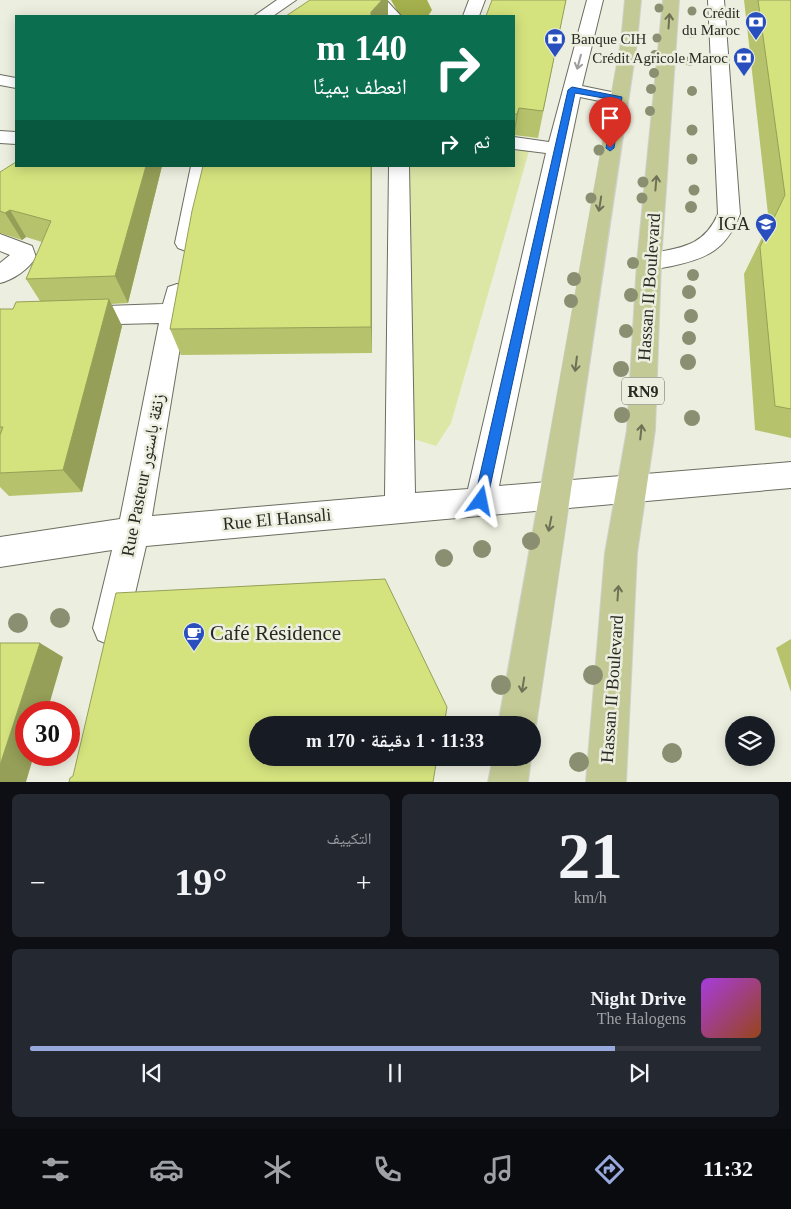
<!DOCTYPE html>
<html lang="ar">
<head>
<meta charset="utf-8">
<style>
	body { margin:0; font-family:"Times New Roman","Noto Naskh Arabic",serif; background:#242831; color:#f1f3f6; direction:rtl; height:100vh; display:flex; flex-direction:column; font-size:19px; white-space:nowrap }
	* { box-sizing:border-box; margin:0 }
	p { font-size:16px; color:#9ea1a6 }
	.icon { flex:none; width:28px; height:28px; fill:none; stroke:currentColor; stroke-width:2; stroke-linecap:round; stroke-linejoin:round }
	.map { position:relative; height:782px; overflow:hidden; direction:ltr }
	.details { display:flex; flex-direction:column; gap:12px; padding:12px; background:#0d0f14; flex:1 }
	.details>* { flex:none }
	.banner { position:absolute; left:15px; top:15px; width:500px; height:152px; border-radius:0px; box-shadow:0 2px 12px #0003; direction:rtl; background:#0b6e4f; color:#fff; overflow:hidden }
	.buttons { position:absolute; left:725px; top:716px; display:grid; gap:10px }
	.buttons a { display:grid; place-items:center; width:50px; height:50px; border-radius:50%; background:#171b24; box-shadow:0 2px 12px #0003; font-size:25px }
	.speed { position:absolute; left:15px; top:701px; display:flex; gap:10px; font-size:25px; font-weight:700; text-align:center }
	.speed>* { display:grid; place-content:center; width:65px; height:65px; border-radius:50%; background:#171b24; box-shadow:0 2px 12px #0003; line-height:1 }
	.speed .limit { border:8px solid #d22; background:#fff; color:#111 }
	.pin { position:absolute; display:grid; place-items:center; width:42px; height:42px; color:#fff; margin:-51px -21px; border-radius:50% 50% 50% 0; rotate:-45deg; box-shadow:0 0 5px #0007 }
	.pin .icon { rotate:45deg }
	.me { position:absolute; width:55px; margin:-28px; rotate:12deg; stroke-linejoin:round; filter:drop-shadow(0 0 4px #0008) }
	.turn { display:flex; align-items:center; gap:18px; height:105px; padding:0 25px; font-size:22px }
	.turn .icon { width:65px; height:65px; stroke-width:2.5 }
	.turn b { display:block; font-size:35px; line-height:42px }
	.then { display:flex; align-items:center; height:48px; padding:0 25px; background:#0003; gap:10px; font-size:19px }
	.big { font-size:38px; font-weight:800; line-height:1.1 }
	.details .card { flex:1; display:flex; flex-direction:column; justify-content:center; gap:8px; min-width:0; padding:0 18px; border-radius:8px; background:#242831 }
	.details .dial { align-items:center; gap:0 }
	.dial b { font-size:65px; line-height:1 }
	.song { display:flex; align-items:center; gap:15px }
	.cover { width:60px; height:60px; border-radius:8px; background:linear-gradient(135deg,hsl(280 70% 55%),hsl(20 70% 35%)) }
	.played { height:5px; border-radius:2px; background:linear-gradient(90deg,#97a9dd 80%,#363941 80%) }
	.keys { display:flex; justify-content:space-around; direction:ltr }
	.heat { display:flex; justify-content:space-between; align-items:center; font-size:28px; direction:ltr }
	.details .tiles { flex:1; display:grid; gap:12px; grid-template-columns:1fr 1fr }
	.card:last-child { grid-column:span 2 }
	.trip { position:absolute; left:249px; top:716px; width:292px; height:50px; border-radius:25px; background:#171b24; box-shadow:0 2px 12px #0003; font-weight:800; line-height:50px; text-align:center; direction:rtl }
	.menu { display:flex; height:80px; justify-content:space-around; align-items:center; background:#090b0e; color:#9ea1a6 }
	.menu .icon { width:35px; height:35px }
	.menu .on { color:#97a9dd }
	.menu b { font-size:22px; color:#f1f3f6 }
	.map>svg:first-child { display:block }
	.green { fill:#dce6a5 }
	.lines { fill:none; stroke-linecap:round; stroke-linejoin:round }
	.river { fill:#a4b04c; fill-rule:evenodd }
	.minor-casing { stroke:#6b6e60; stroke-width:2 }
	.major-casing { stroke:#d0d0cf; stroke-width:2 }
	.minor { fill:#fff; fill-rule:evenodd }
	.major { fill:#c3ca95; fill-rule:evenodd }
	.tree { fill:#8b8f71 }
	.wall { fill:#b7c36c }
	.shaded-wall { fill:#959f58 }
	.building { fill:#d5e37e; stroke:#959f58 }
	.oneway { stroke:#6e7156 }
	.oneway2 { stroke:#9e9f9c }
	.route { fill:#1a73e8; stroke:#114b97 }
	.labels { text-anchor:middle; dominant-baseline:central; stroke-width:5; stroke-linejoin:round; paint-order:stroke }
	.far-poi-label { font-size:15px; fill:#282923; stroke:#ecefdf; text-anchor:end }
	.shield { fill:#ecefdf; stroke:#63645b; stroke-width:1 }
	.shield-label { font-size:16px; font-weight:bold; fill:#282923 }
	.poi-label { font-size:18px; fill:#282923; stroke:#ecefdf; text-anchor:end }
	.street-label { font-size:18px; fill:#282923; stroke:#ecefdf }
	.near-poi-label { font-size:21px; fill:#282923; stroke:#ecefdf; text-anchor:start }
</style>
</head>
<body>
<div class="map">
<svg width="791" height="782" viewBox="0 0 791 782">
	<rect width="100%" height="100%" fill="#ecefdf"/>
	<path class="green" d="M514,150L529,151L451,423L436,446L414,439L408,166H514Z"/>
	<g class="lines">
		<path class="river" d="M391,0H427L432,10L428,16H400Z"/>
		<g class="minor-casing">
			<path id="minor" d="M277,0H296L273,16H254Z
				M367,0H386L401,16H385Z
				M469,0H485L479,16H463Z
				M587,0H603L582,86L626,95L628,99L626,103L619,105L580,97L499,486L791,462V488L146,546L127,628L122,640L110,645L98,640L93,628L112,550L0,567V537L120,519L159,323L79,325L70,323L66,316L70,309L79,307L163,304L168,287L177,284L186,287L189,293L152,516L385,496L389,166H409L415,493L468,489L546,153L514,149V137L549,142Z
				M708,0H724L740,214C726,250 708,258 672,266C661,268 651,271 641,268L637,262L641,256C674,247 702,251 718,214Z
				M0,75L16,78V88L0,85Z
				M0,131L16,132V144L0,143Z
				M191,166H211L197,243L194,248L186,251L178,248L175,243Z
				M0,234L32,246L36,257C29,269 13,280 0,283V263L10,255L0,251Z"/>
		</g>
		<g class="major-casing">
			<path id="major" d="M625,0H641L637,42C602,269 571,497 536,725L532,733V725H498C540,497 578,269 621,42Z
				M663,0H679L661,262L655,430L637,553L626,782H586L605,553L627,430L637,262Z
				M493,758H531L528,782H488Z"/>
		</g>
		<use href="#minor" class="minor"/>
		<use href="#major" class="major"/>
	</g>
	<g class="tree">
		<circle cx="659" cy="8" r="4.5"/>
		<circle cx="692" cy="11" r="4.5"/>
		<circle cx="691" cy="33" r="4.5"/>
		<circle cx="657" cy="38" r="4.5"/>
		<circle cx="655" cy="55" r="5"/>
		<circle cx="617" cy="59" r="5"/>
		<circle cx="690" cy="61" r="5"/>
		<circle cx="654" cy="73" r="5"/>
		<circle cx="651" cy="89" r="5"/>
		<circle cx="692" cy="91" r="5"/>
		<circle cx="650" cy="111" r="5"/>
		<circle cx="604" cy="121" r="5"/>
		<circle cx="692" cy="130" r="5.5"/>
		<circle cx="599" cy="150" r="5.5"/>
		<circle cx="692" cy="159" r="5.5"/>
		<circle cx="643" cy="182" r="5.5"/>
		<circle cx="694" cy="190" r="5.5"/>
		<circle cx="591" cy="198" r="5.5"/>
		<circle cx="642" cy="198" r="5.5"/>
		<circle cx="691" cy="207" r="6"/>
		<circle cx="633" cy="263" r="6"/>
		<circle cx="693" cy="275" r="6"/>
		<circle cx="574" cy="279" r="7"/>
		<circle cx="689" cy="292" r="7"/>
		<circle cx="631" cy="295" r="7"/>
		<circle cx="571" cy="301" r="7"/>
		<circle cx="691" cy="316" r="7"/>
		<circle cx="626" cy="331" r="7"/>
		<circle cx="689" cy="338" r="7"/>
		<circle cx="688" cy="362" r="8"/>
		<circle cx="621" cy="369" r="8"/>
		<circle cx="622" cy="415" r="8"/>
		<circle cx="692" cy="418" r="8"/>
		<circle cx="531" cy="541" r="9"/>
		<circle cx="482" cy="549" r="9"/>
		<circle cx="444" cy="558" r="9"/>
		<circle cx="60" cy="618" r="10"/>
		<circle cx="18" cy="623" r="10"/>
		<circle cx="593" cy="675" r="10"/>
		<circle cx="501" cy="685" r="10"/>
		<circle cx="672" cy="753" r="10"/>
		<circle cx="579" cy="762" r="10"/>
	</g>
	<path class="wall" d="M566,0L538,138L514,135V137V16Z
		M744,0H791V438L755,430L744,274L769,223Z
		M162,166L128,303L111,304L122,326L82,492L9,496L0,487V309H13L40,301L26,279L42,242L26,237L22,240L0,233V172Z
		M203,166H372V353L181,355L170,329Z
		M791,639V692L776,648Z"/>
	<path class="shaded-wall" d="M382,0H388V16H371V12Z
		M519,108L514,137V131L517,114Z
		M146,166H162L128,303L115,276Z
		M371,166H372V353L371,327Z
		M10,210L26,237L22,240L5,213Z
		M109,299L122,326L82,492L63,470Z
		M40,643L63,657L47,712H26V755H34L26,782H0V765Z"/>
	<path class="building" d="M310,0H382L371,12V16H286Z
		M492,0H566L543,111L519,108L517,114H514V16H486Z
		M758,0H791V409L775,406L760,247L785,195Z
		M16,162V166H146L115,276L26,279L51,221L10,210L5,213L0,211V172Z
		M203,166H371V327L170,329L192,211Z
		M109,299L63,470L0,473V435L3,427H0V309H13L16,302Z
		M385,579L447,707L444,725H258V758H437L433,782H69L70,778L73,776L116,593Z
		M0,643H40L0,765Z"/>
	<defs><path id="oneway-shaft" d="M-6 0H5M1.5-3L5.5 0L1.5 3" fill="none" stroke-width="1.6" stroke-linecap="round" stroke-linejoin="round" transform="scale(1.25)"/></defs>
	<g class="oneway">
		<use href="#oneway-shaft" transform="translate(669 21) rotate(-86)"/>
		<use href="#oneway-shaft" transform="translate(656 183) rotate(-85)"/>
		<use href="#oneway-shaft" transform="translate(600 204) rotate(99)"/>
		<use href="#oneway-shaft" transform="translate(576 364) rotate(97)"/>
		<use href="#oneway-shaft" transform="translate(641 432) rotate(-84)"/>
		<use href="#oneway-shaft" transform="translate(550 524) rotate(101)"/>
		<use href="#oneway-shaft" transform="translate(618 593) rotate(-86)"/>
		<use href="#oneway-shaft" transform="translate(523 685) rotate(99)"/>
	</g>
	<use class="oneway2" href="#oneway-shaft" transform="translate(579 62) rotate(105)"/>
	<path class="route" d="M572,87L622,97L614,148L610,151L606,148L615,100L575,93L487,501L485,505L481,507L476,505L474,501L568,90Z"/>
	<defs>
		<g id="bank-pin" transform="scale(1.125)"><path d="M0 17L-7.5 6A9.5 9.5 0 1 1 7.5 6Z" fill="#294fbe" stroke="#ecefdf"/><path d="M-6-4H6V4H-6ZM0-2.3a2.3 2.3 0 1 0 0 4.6a2.3 2.3 0 1 0 0-4.6Z" fill="#fff"/></g>
		<g id="university-pin" transform="scale(1.125)"><path d="M0 17L-7.5 6A9.5 9.5 0 1 1 7.5 6Z" fill="#294fbe" stroke="#ecefdf"/><path d="M0-5L7-2L0 1L-7-2ZM-4 1L0 2.5L4 1V4Q0 6-4 4Z" fill="#fff"/></g>
		<g id="cafe-pin" transform="scale(1.125)"><path d="M0 17L-7.5 6A9.5 9.5 0 1 1 7.5 6Z" fill="#294fbe" stroke="#ecefdf"/><path d="M-5.5-4.5H6V0H3Q3 3.5 0 3.5H-2.5Q-5.5 3.5-5.5 0ZM3-3.2v2h1.7v-2ZM-6 4.5H4V6H-6Z" fill="#fff"/></g>
	</defs>
	<g fill-rule="evenodd">
		<use href="#bank-pin" x="756" y="22"/>
		<use href="#bank-pin" x="555" y="39"/>
		<use href="#bank-pin" x="744" y="58"/>
		<use href="#university-pin" x="766" y="224"/>
		<use href="#cafe-pin" x="194" y="633"/>
	</g>
	<g class="labels">
		<g class="far-poi-label">
			<text x="740" y="13">Crédit<tspan x="740" dy="17">du Maroc</tspan></text>
			<text x="571" y="39" text-anchor="start">Banque CIH</text>
			<text x="728" y="58">Crédit Agricole Maroc</text>
		</g>
		<rect class="shield" x="622" y="377.5" width="42" height="27" rx="4"/>
		<g class="shield-label">
			<text x="643" y="391">RN9</text>
		</g>
		<g class="poi-label">
			<text x="750" y="224">IGA</text>
		</g>
		<g class="street-label">
			<text transform="translate(649 287) rotate(-86)">Hassan II Boulevard</text>
			<text transform="translate(143 475) rotate(-79)">Rue Pasteur زنقة باستور</text>
			<text transform="translate(277 519) rotate(-5)">Rue El Hansali</text>
			<text transform="translate(612 689) rotate(-86)">Hassan II Boulevard</text>
		</g>
		<g class="near-poi-label">
			<text x="210" y="633">Café Résidence</text>
		</g>
	</g>
</svg>
<div class="buttons">
<a><svg class="icon" aria-label="layers" viewBox="0 0 24 24"><path d="M12 4l9 5-9 5-9-5zM3 14l9 5 9-5"/></svg></a>
</div>
<div class="speed"><div class="limit">30</div></div>
<div class="pin" style="left:610px;top:148px;background:#d93025"><svg class="icon" aria-label="arrive" viewBox="0 0 24 24"><path d="M6 21V4h12l-3 4 3 4H6"/></svg></div>
<svg class="me" style="left:481px;top:501px" viewBox="-20 -20 40 40"><path d="M0-17L14 15 0 8-14 15z" fill="#1a73e8" stroke="#fff" stroke-width="4"/></svg>
<div class="trip">11:33 · 1 دقيقة · 170 m</div>
<div class="banner">
<div class="turn"><svg class="icon" aria-label="right" viewBox="0 0 24 24"><path d="M7 20v-9h11M14 6l5 5-5 5"/></svg><div><b>140 m</b>انعطف يمينًا</div></div>
<div class="then">ثم<svg class="icon" aria-label="right" viewBox="0 0 24 24"><path d="M7 20v-9h11M14 6l5 5-5 5"/></svg></div>
</div>
</div>
<section class="details">
<div class="tiles">
<div class="card dial"><b>21</b><p>km/h</p></div>
<div class="card"><p>التكييف</p>
<div class="heat"><a>−</a><b class="big">19°</b><a>+</a></div>
</div>
<div class="card">
<div class="song"><i class="cover"></i><div><b>Night Drive</b><p>The Halogens</p></div></div>
<div class="played"></div>
<div class="keys"><svg class="icon" aria-label="previous" viewBox="0 0 24 24"><path d="M18 5L8 12l10 7zM5 5v14"/></svg><svg class="icon" aria-label="pause" viewBox="0 0 24 24"><path d="M8 5v14M16 5v14"/></svg><svg class="icon" aria-label="next" viewBox="0 0 24 24"><path d="M6 5l10 7-10 7zM19 5v14"/></svg></div>
</div>
</div>
</section>
<nav class="menu">
<b>11:32</b>
<svg class="icon on" aria-label="directions" viewBox="0 0 24 24"><path d="M12 3l9 9-9 9-9-9zM9 14v-3h6M13 9l2 2-2 2"/></svg>
<svg class="icon" aria-label="music" viewBox="0 0 24 24"><path d="M9 18V5l10-2v13"/><circle cx="6" cy="18" r="3"/><circle cx="16" cy="16" r="3"/></svg>
<svg class="icon" aria-label="phone" viewBox="0 0 24 24"><path d="M5 4h4l2 5-3 2q2 4 5 5l2-3 5 2v4C11 20 4 13 5 4z"/></svg>
<svg class="icon" aria-label="climate" viewBox="0 0 24 24"><path d="M12 3v18M4 7l16 10M4 17L20 7"/></svg>
<svg class="icon" aria-label="car" viewBox="0 0 24 24"><path d="M5 17H2v-5l4-1 3-4h7l3 4 3 1v5h-3M9 17h6M6 11h13"/><circle cx="7" cy="17" r="2"/><circle cx="17" cy="17" r="2"/></svg>
<svg class="icon" aria-label="filters" viewBox="0 0 24 24"><path d="M4 7h16M4 17h16"/><circle cx="9" cy="7" r="2"/><circle cx="15" cy="17" r="2"/></svg>
</nav>
</body>
</html>
